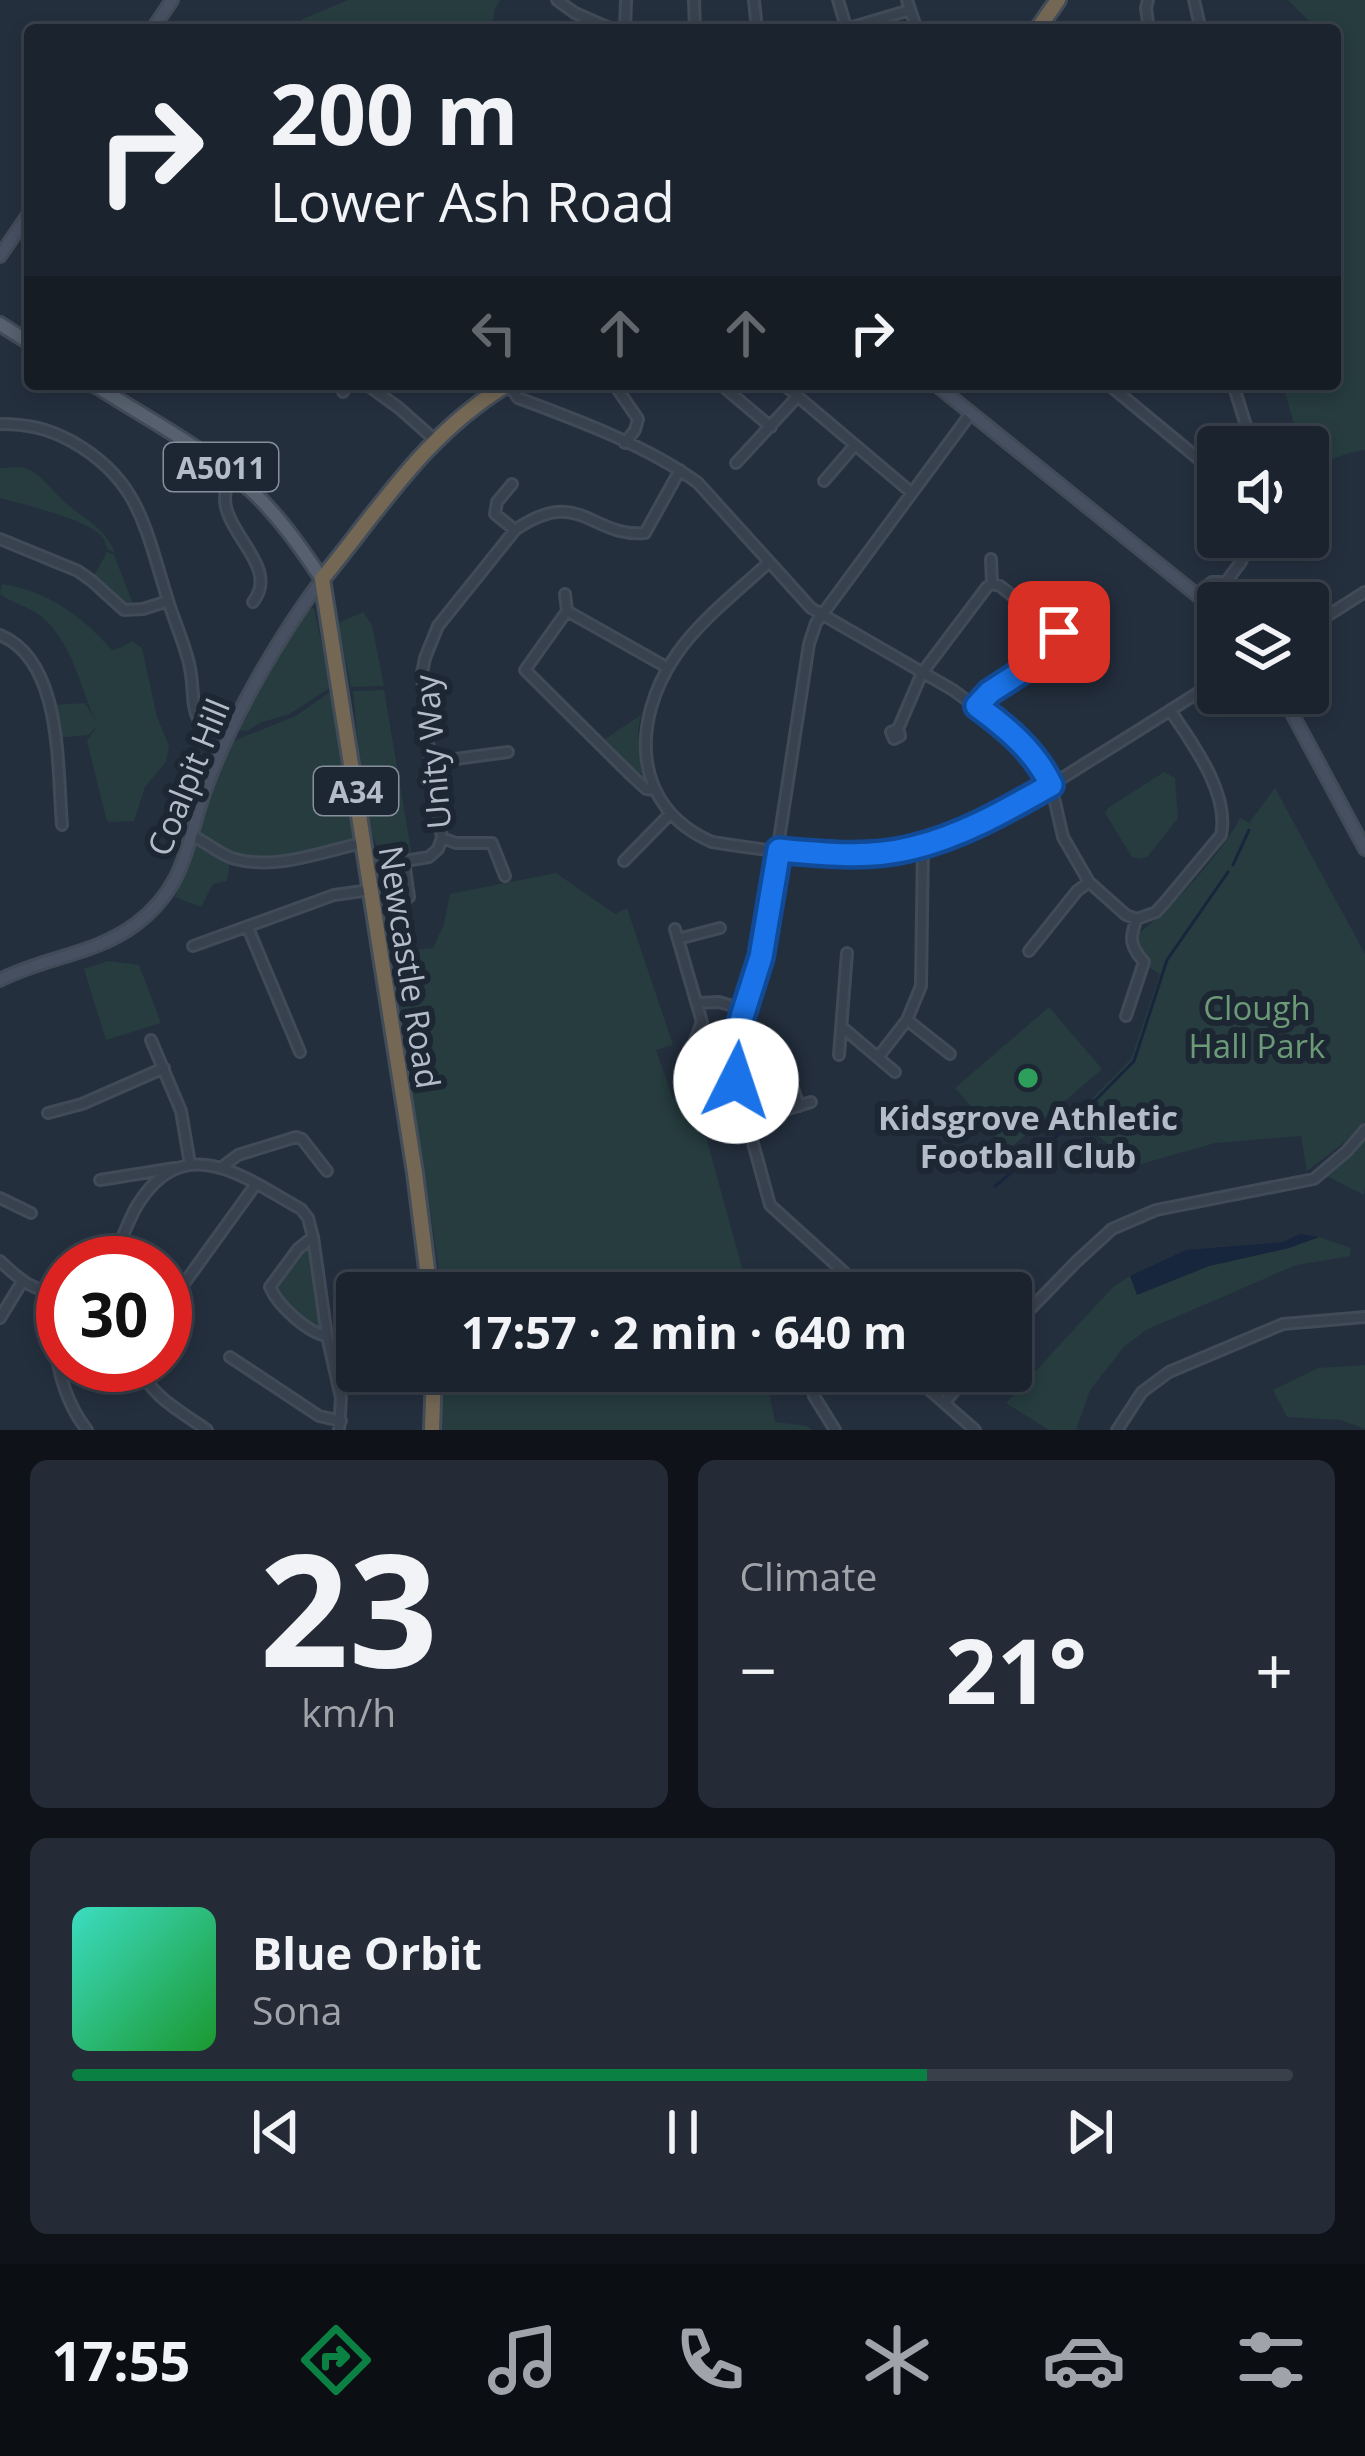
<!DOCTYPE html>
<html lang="en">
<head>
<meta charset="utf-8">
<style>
	body { margin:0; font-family:"Open Sans",sans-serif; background:#242b36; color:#f1f3f6; height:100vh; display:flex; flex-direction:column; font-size:45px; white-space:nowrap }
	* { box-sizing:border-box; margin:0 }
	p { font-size:39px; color:#a0a4aa }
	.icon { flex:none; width:66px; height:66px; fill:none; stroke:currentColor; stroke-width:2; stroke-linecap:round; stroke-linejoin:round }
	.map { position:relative; height:1430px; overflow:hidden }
	.sheet { display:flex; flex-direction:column; gap:30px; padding:30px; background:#0f1319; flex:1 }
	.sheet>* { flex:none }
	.top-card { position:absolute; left:24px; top:24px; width:1317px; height:366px; border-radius:12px; box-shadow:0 6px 18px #0003,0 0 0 3px #39404a; background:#1b232e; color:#f1f3f6; overflow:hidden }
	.controls { position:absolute; left:1197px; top:426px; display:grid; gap:24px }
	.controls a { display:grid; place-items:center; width:132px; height:132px; border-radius:12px; background:#1b232e; box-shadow:0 6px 18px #0003,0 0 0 3px #39404a; font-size:60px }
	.speed { position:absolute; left:36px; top:1236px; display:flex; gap:24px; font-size:60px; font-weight:700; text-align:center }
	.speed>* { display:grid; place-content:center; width:156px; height:156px; border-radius:50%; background:#1b232e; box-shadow:0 6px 18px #0003,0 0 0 3px #39404a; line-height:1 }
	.speed .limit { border:18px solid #d22; background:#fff; color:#111 }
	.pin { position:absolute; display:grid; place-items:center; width:102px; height:102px; color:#fff; margin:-51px; border-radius:24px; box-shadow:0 6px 18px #0006 }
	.me { position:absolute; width:132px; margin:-66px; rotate:4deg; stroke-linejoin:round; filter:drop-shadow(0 0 9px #0008) }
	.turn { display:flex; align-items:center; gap:42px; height:252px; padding:0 48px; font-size:54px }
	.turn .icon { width:156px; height:156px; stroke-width:2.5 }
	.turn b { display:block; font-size:84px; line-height:102px }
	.lanes { display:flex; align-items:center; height:114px; padding:0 48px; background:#0003; justify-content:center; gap:60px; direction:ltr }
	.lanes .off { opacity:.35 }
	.big { font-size:90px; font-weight:700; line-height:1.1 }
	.sheet .tile { flex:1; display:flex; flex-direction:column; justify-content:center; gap:18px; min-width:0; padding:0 42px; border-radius:18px; background:#242b36 }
	.sheet .dial { align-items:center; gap:0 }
	.dial b { font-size:156px; line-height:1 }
	.song { display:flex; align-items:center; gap:36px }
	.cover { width:144px; height:144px; border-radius:18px; background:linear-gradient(135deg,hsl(170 70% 55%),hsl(130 70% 35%)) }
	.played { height:12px; border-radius:6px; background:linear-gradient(90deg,#0b8043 70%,#39404a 70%) }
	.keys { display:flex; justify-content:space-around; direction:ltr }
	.heat { display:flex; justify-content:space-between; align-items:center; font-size:66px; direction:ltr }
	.sheet .tiles { flex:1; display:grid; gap:30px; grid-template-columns:1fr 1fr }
	.tile:last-child { grid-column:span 2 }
	.trip { position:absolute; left:336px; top:1272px; width:696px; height:120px; border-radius:12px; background:#1b232e; box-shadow:0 6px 18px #0003,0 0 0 3px #39404a; font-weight:700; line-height:120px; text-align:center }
	.tabs { display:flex; height:192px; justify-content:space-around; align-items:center; background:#0b0e12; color:#a0a4aa }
	.tabs .icon { width:84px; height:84px }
	.tabs .active { color:#0b8043 }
	.tabs b { font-size:54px; color:#f1f3f6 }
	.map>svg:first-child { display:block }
	.green { fill:#263c3f }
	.water { fill:#17263c }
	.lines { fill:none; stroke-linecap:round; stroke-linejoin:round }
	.stream { stroke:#17263c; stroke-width:3 }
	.street-casing { stroke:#414a57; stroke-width:14 }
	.secondary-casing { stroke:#414a57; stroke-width:16 }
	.primary-casing { stroke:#414a57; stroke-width:18 }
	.highway-casing { stroke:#434c59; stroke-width:20 }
	.street { stroke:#38414e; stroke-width:8 }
	.secondary { stroke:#465061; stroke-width:10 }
	.primary { stroke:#56606e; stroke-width:12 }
	.highway { stroke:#746855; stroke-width:14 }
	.route-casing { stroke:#114b97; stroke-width:30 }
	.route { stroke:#1a73e8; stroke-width:21 }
	.leisure-dot { fill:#2e9e5b; stroke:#1d2633; stroke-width:4.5 }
	.labels { text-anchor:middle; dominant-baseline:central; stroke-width:12; stroke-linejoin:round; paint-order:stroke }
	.shield { fill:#1d2633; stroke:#878f9c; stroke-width:3 }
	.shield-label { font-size:30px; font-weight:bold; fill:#b4bcc9 }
	.street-label { font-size:33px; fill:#b4bcc9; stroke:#1d2633 }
	.park-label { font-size:33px; fill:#6b9a76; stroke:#1d2633 }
	.poi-label { font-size:33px; font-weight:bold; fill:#b4bcc9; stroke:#1d2633 }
</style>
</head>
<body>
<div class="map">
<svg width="1365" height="1430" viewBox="0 0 1365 1430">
	<rect width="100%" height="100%" fill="#242f3e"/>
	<path class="green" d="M348,0H500L495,9L491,30H302L301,20Z
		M1288,0H1365V450L1349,453L1308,468V447H1300L1283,384H1335V30H1318Z
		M22,467C44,474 50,490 67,504C86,520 104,528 115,552L108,550C105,543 104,537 98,533C78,517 25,505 0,498V468Z
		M107,552L114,555L133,604L130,606L94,576Z
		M2,584C48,591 82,616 112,650L122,647L132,641L142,648L157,717L169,746L166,762L145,787L134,821L108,822L106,818L87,741L98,725L89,735L56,738L52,705L85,703L96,721C79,686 74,645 42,617C29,606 13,604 0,594Z
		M314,608L331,687L290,714L262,722L247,731L236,730L294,625L306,609Z
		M363,612L372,625L384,686L351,687L338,623Z
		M384,690L411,850V854C402,855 390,859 382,853C364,841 356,718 353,691Z
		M331,691L354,839C317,849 268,869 231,853C219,848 209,839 198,832L206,802L233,741L296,716Z
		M641,715L638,731L643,773L639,774L605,739Z
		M1164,772L1175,778L1178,818L1148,856L1141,859L1132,857L1105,813L1108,808Z
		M1275,788L1365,954V1121L1346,1141L1307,1171L1301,1136L1215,1143L1134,1166L1075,1116L1131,1059L1160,974L1148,967L1149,962L1139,947V933C1170,910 1223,852 1240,818L1249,823Z
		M197,841L230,862L227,881L213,884L201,907L175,897Z
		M556,873L615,914L627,908L673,1045L656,1050L673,1099L693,1090L749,1293H440L438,1264L391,952L433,948L444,924L450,894Z
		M108,961L139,965L161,1023L106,1040L84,969Z
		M1049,1007L1102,1069L1008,1150L955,1088Z
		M1365,1136V1187L1364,1195L1325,1175V1172L1344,1158Z
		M1319,1237L1351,1248L1350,1256L1296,1265L1146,1330L1124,1347L1090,1390L1076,1430H1049L1006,1403L1113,1287L1130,1276L1138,1294L1209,1266L1289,1248Z
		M310,1248L322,1328L315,1329L282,1299L274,1286L301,1249Z
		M1365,1365V1429L1341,1420L1287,1417L1273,1390L1318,1368Z
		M443,1371H765L775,1422L807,1426L812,1430H440Z"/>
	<path class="water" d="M1300,1234L1319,1237L1289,1248L1209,1266L1137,1295L1130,1276L1186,1250L1283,1242Z"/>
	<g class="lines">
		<path class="stream" d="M1233,865L1249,830
			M995,1186L1073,1123L1134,1061L1167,960L1228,872"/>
		<g class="street-casing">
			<path id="street" d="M557,0L575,13L614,30
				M694,0L695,30
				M754,0L757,30
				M838,0L847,30
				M907,0L917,30
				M1148,0L1146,8L1149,30
				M1194,0L1200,26
				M846,29L910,10
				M625,30L626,0
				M366,384L399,408L435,440
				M508,384L518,398C577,420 648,446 698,483L811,608L953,690L1015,736L1044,772L1051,785L1063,837L1089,882L1126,915L1137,919L1156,912L1166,901L1221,835C1230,793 1192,743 1170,710
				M614,384L638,419L635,430L625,443
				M720,384L771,427
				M783,384L912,493
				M1108,384L1218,475
				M1233,384L1250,438L1249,447
				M343,392L348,384
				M0,424C27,424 47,428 71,441C138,478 145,526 166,594C172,615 181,635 187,656C200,696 180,719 225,743
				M736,463L798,396
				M233,475C199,522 286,560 253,602
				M824,481L855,445
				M512,484L497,502L495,514L515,530
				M0,539L78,571L92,581L124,610L143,609L168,601
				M991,559L992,584
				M768,563C737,592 700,620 676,655C631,721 631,807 712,842C775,852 842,861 904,850C970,838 1031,798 1086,763C1130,736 1174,708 1218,680
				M1226,582L1231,588L1232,603
				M565,594L567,611
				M1196,594L1212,582H1226L1241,562L1251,537
				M1308,628L1365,592
				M0,635C63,661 57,767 62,825
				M1064,640L1089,639
				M898,729L900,736L894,739L891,732L898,729L922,673L987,587L992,584L1000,586L1059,632L1064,640L1058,648L990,691L978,706
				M433,762L508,752
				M654,790L646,789L631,775L525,670L567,611L668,668
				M192,836C207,842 220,855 235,859C276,870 322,852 362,843
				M442,838L456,843H492L505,876
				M404,861L409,897
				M624,861L670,814
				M369,867L429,857L438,849L442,838L426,728L422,673L425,658L438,626L515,530C580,485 591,538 645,533L680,470
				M248,928L300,1052
				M675,929L702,1022L692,1048L698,1058
				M678,939L720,928
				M193,946L334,895L370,890
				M1029,951L1077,891L1089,882
				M698,1003L719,1002L743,1009
				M1126,1016L1144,962C1130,946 1129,938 1137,919
				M907,1020L950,1054
				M842,1027L895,1072
				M151,1040L181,1111L190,1164
				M839,1055L847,953
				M879,1056L907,1020L921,986L923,845
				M793,1088L799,1106
				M48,1113L82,1104L164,1068
				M745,1122L811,1102
				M222,1167L238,1155L296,1137L302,1139L327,1171
				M100,1180L175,1168
				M0,1198L31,1213
				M313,1237L298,1249L270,1287C278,1306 308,1333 327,1336
				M0,1261C20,1280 34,1293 63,1292
				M107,1263C122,1246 126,1223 138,1204C185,1129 245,1178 301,1209L308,1218L313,1237L327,1336L341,1398L339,1430
				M61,1293C61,1308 55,1324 56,1340C56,1371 68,1406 87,1430
				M817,1293L839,1269
				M867,1293L770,1205L736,1081L735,1038L761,957L809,644L816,623L971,413
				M165,1310L256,1184
				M0,1318L22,1282
				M1011,1329L1076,1262L1112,1229L1156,1210L1314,1179L1347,1151L1365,1130
				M230,1357L319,1416L341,1421
				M139,1365C149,1396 182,1412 207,1430
				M808,1371L814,1396L835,1430
				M908,1371L975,1430
				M945,1402L971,1371
				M1117,1430L1142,1392L1169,1372L1283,1324L1365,1317"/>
		</g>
		<g class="secondary-casing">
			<path id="secondary" d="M152,30L172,0
				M0,256L30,212
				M935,384L1218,612
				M1281,693L1365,849
				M0,980C44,957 95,955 136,924C190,883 186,837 209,780C234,714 280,635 322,579"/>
		</g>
		<g class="primary-casing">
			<path id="primary" d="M0,324L30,343
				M93,384C146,418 204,448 251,490C279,516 301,548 322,579"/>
		</g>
		<g class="highway-casing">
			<path id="highway" d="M1037,30L1058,0
				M430,1293L415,1173L322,579C381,507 426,433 508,384
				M432,1430L434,1371"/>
		</g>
		<use href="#street" class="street"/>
		<use href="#secondary" class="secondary"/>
		<use href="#primary" class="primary"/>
		<use href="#highway" class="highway"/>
	</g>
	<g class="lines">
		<g class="route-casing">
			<path id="route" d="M736,1081L735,1039L761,957L779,850C823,854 869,859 912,848C962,836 1007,810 1051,785C1035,751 1007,728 977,706L990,692L1058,648L1064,640L1059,632"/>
		</g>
		<use href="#route" class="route"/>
	</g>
	<circle class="leisure-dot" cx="1028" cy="1078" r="12"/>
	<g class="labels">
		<g class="shield">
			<rect x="164" y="443" width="114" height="48" rx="9"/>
			<rect x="314" y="767" width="84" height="48" rx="9"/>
		</g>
		<g class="shield-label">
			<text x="221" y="467">A5011</text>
			<text x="356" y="791">A34</text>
		</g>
		<g class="street-label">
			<text transform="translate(432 752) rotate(-95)">Unity Way</text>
			<text transform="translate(188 777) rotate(-68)">Coalpit Hill</text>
			<text transform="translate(410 967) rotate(81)">Newcastle Road</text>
		</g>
		<g class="park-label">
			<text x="1257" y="1007">Clough<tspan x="1257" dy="38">Hall Park</tspan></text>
		</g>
		<g class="poi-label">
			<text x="1028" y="1117">Kidsgrove Athletic<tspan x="1028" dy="38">Football Club</tspan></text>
		</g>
	</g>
</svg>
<div class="controls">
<a><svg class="icon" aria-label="sound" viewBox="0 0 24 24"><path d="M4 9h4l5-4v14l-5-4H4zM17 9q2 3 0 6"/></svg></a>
<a><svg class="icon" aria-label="layers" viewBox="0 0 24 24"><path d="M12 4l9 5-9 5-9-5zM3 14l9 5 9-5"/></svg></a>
</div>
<div class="speed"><div class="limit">30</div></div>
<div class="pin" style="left:1059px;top:632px;background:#d93025"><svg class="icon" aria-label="arrive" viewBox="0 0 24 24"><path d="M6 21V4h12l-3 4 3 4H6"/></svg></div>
<svg class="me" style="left:736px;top:1081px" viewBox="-20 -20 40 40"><circle r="19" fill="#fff"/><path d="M0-13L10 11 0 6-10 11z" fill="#1a73e8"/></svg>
<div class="trip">17:57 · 2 min · 640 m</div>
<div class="top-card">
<div class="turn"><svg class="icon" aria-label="right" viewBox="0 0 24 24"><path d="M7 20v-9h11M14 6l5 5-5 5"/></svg><div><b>200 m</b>Lower Ash Road</div></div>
<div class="lanes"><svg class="icon off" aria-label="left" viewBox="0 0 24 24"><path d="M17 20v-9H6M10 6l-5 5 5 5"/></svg><svg class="icon off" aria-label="ahead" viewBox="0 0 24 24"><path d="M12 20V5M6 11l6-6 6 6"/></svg><svg class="icon off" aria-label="ahead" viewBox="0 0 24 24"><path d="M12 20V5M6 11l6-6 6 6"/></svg><svg class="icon" aria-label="right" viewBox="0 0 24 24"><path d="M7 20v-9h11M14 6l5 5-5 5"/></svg></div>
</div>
</div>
<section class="sheet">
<div class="tiles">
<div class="tile dial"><b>23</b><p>km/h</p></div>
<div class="tile"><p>Climate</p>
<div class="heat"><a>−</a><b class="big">21°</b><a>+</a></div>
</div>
<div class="tile">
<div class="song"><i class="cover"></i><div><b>Blue Orbit</b><p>Sona</p></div></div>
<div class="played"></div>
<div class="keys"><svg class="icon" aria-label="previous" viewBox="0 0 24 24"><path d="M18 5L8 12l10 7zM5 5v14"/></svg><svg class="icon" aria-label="pause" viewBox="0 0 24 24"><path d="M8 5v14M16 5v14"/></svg><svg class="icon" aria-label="next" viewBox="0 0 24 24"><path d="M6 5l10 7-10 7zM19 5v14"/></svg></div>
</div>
</div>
</section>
<nav class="tabs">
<b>17:55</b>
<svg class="icon active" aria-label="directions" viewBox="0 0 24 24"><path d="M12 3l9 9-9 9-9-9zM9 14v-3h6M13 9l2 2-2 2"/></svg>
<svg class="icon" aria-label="music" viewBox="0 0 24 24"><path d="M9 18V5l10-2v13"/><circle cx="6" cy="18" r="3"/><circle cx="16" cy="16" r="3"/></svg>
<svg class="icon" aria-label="phone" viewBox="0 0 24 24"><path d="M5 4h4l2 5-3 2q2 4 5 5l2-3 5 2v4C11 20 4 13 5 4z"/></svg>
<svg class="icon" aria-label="climate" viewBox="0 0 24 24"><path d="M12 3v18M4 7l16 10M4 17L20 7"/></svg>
<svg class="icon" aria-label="car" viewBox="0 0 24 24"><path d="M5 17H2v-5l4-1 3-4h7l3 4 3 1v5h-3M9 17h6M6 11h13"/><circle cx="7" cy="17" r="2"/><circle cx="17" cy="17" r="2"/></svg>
<svg class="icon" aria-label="filters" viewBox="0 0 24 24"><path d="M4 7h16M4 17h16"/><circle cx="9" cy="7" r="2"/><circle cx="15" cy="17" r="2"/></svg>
</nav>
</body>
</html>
